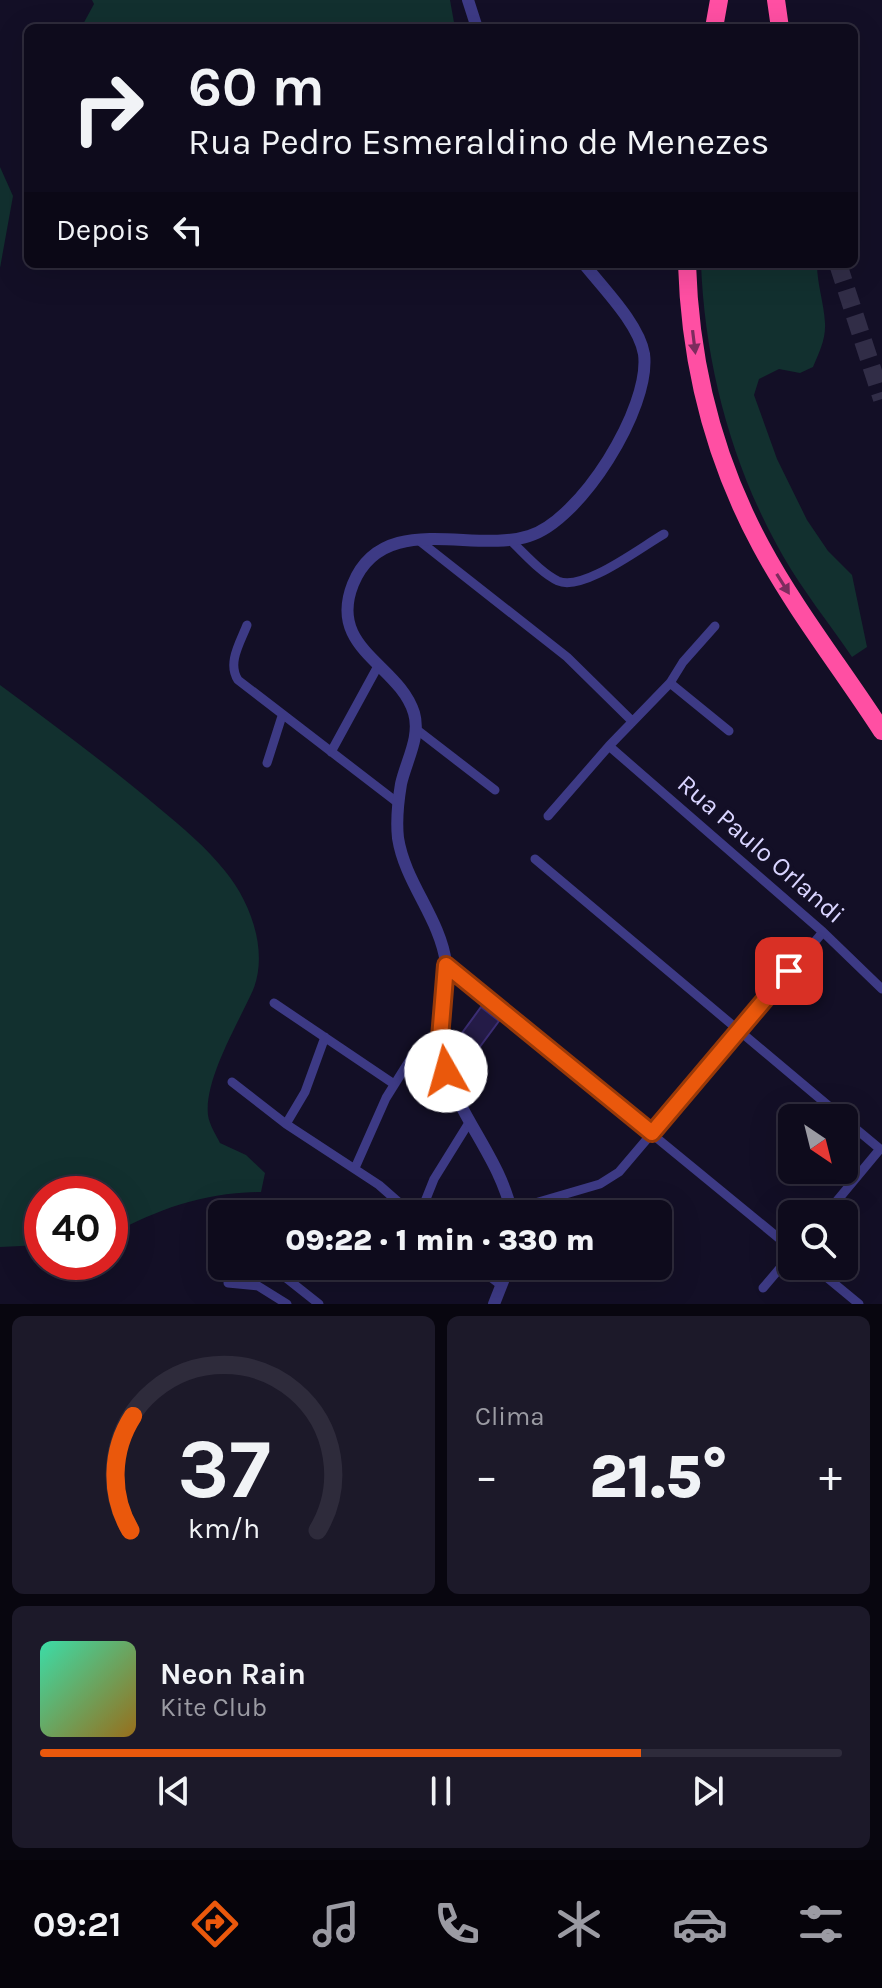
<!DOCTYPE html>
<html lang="pt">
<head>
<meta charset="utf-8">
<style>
	body { margin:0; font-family:Karla,sans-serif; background:#1c1929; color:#f1f3f6; height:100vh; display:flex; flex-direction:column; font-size:30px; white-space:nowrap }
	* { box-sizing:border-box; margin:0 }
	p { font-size:26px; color:#9b9ba3 }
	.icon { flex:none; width:44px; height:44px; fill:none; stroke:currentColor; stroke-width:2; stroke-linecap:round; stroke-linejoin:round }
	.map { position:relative; height:1304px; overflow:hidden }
	.drawer { display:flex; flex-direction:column; gap:12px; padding:12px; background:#08060f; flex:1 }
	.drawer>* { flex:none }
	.banner { position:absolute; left:24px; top:24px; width:834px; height:244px; border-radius:12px; box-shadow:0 8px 32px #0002,0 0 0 2px #2e2b3b; background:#0e0b1c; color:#f1f3f6; overflow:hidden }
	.needle { width:52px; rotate:145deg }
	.fabs { position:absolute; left:778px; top:1104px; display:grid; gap:16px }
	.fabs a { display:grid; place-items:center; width:80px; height:80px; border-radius:12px; background:#0e0b1c; box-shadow:0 8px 32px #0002,0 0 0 2px #2e2b3b; font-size:40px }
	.speed { position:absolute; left:24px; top:1176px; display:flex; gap:16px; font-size:40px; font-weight:700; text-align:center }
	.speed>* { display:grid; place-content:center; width:104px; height:104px; border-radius:50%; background:#0e0b1c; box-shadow:0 8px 32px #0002,0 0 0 2px #2e2b3b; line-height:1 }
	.speed .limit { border:12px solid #d22; background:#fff; color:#111 }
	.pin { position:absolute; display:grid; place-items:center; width:68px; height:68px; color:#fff; margin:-34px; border-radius:16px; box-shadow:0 4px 12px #0006 }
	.me { position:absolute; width:88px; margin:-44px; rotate:353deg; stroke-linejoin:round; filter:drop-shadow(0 0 6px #0008) }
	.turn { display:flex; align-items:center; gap:28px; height:168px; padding:0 32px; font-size:36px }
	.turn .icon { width:104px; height:104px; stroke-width:2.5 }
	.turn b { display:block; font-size:56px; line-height:68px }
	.then { display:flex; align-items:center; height:76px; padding:0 32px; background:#0003; gap:16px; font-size:30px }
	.big { font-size:60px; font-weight:800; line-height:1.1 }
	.drawer .widget { flex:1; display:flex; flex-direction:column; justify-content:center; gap:12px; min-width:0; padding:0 28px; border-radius:12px; background:#1c1929 }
	.drawer .dial { align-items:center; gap:0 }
	.dial svg { height:208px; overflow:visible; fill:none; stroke:#2e2b3b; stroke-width:7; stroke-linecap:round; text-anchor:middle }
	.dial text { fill:#f1f3f6; stroke:none }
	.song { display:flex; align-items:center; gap:24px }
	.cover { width:96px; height:96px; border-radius:12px; background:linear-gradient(135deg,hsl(160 70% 55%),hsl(40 70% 35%)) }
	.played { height:8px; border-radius:4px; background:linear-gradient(90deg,#ea580c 75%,#2e2b3b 75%) }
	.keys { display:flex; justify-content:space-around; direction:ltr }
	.heat { display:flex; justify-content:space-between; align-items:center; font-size:44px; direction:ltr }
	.drawer .tiles { flex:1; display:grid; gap:12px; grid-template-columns:1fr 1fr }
	.widget:last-child { grid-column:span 2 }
	.trip { position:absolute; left:208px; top:1200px; width:464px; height:80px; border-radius:12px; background:#0e0b1c; box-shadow:0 8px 32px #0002,0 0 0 2px #2e2b3b; font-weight:800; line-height:80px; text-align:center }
	.tab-bar { display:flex; height:128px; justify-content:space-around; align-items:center; background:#06040b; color:#9b9ba3 }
	.tab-bar .icon { width:56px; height:56px }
	.tab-bar .active { color:#ea580c }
	.tab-bar b { font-size:36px; color:#f1f3f6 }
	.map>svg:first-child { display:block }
	.green { fill:#12302f }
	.building { fill:#241b47; stroke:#3b2d73; stroke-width:2 }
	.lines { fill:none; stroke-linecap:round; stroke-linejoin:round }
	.motorway-tunnel { stroke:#312d47; stroke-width:18; stroke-dasharray:18 9; stroke-linecap:butt }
	.minor { stroke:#3d3a85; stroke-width:9 }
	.tertiary { stroke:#3d3a85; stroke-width:12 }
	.motorway { stroke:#ff4fa3; stroke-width:18 }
	.oneway { fill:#7d2c5e }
	.route-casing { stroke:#983908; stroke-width:20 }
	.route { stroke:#ea580c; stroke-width:14 }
	.labels { text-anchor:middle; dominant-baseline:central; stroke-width:8; stroke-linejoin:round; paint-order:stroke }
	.street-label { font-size:26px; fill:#d9d4ff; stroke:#130f26 }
</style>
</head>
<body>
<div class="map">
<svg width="882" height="1304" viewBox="0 0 882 1304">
	<rect width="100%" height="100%" fill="#130f26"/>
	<path class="green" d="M92,0H450L455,28H81L94,4Z
		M0,167L13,196L0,268Z
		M701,264H817C817,284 824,303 825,323C826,339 819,353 813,367L800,373L779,369L759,379L754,395L777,459L807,520L828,551L852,575L867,647L852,657C829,623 803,591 783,556C732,467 705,365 701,264Z
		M0,685C54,725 108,765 159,808C182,827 206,847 225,871C250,901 269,951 253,990C239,1022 204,1079 208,1115C209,1124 216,1135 220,1143L246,1155L265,1173L261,1192C203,1193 161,1208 110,1235V1194H42V1245L0,1247Z"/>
	<path class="building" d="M481,1007L499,1021L470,1060L460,1052L468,1041L462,1033Z"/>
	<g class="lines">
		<path class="motorway-tunnel" d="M838,264L882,399"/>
		<path class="minor" d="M417,539L567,657L632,721
			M510,540C524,553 541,573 558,581C583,592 641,547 664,534
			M247,625C240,643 227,663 238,680L398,803
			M670,683L729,731
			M416,729L495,790
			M609,746L823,932L882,989
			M331,752L378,666
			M267,763L282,716
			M548,816L609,746L670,683L683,662L715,626
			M535,859L843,1118
			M446,965L792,1249
			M274,1003L394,1084
			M232,1082L286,1124L379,1185L412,1214
			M286,1124L305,1092L325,1037
			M355,1168L386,1098L416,1050L440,1038
			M511,1210L600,1184L619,1172L823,932
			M420,1214L434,1179L470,1121
			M826,1214L880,1149L844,1119
			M271,1266L319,1304
			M476,1266L502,1286
			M813,1266L859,1304
			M228,1283L258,1286L287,1304
			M763,1288L792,1254"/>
		<path class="tertiary" d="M468,0L477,28
			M512,1214C501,1161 463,1122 446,1071C433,1035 450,999 446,963C440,918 405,883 398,838C396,820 398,802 401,784C406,761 421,737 414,713C399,664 327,649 353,584C383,510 473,554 529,536C580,521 651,408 644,354C639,324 603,288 584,264
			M494,1304L509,1266"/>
		<path class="motorway" d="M776,0L780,28
			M714,28L719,0
			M687,264C690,363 714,459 761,546C796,611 842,669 882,731"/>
	</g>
	<defs><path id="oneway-solid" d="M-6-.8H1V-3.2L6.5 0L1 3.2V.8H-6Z" transform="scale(2)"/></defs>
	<g class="oneway">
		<use href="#oneway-solid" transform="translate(694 342) rotate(83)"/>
		<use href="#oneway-solid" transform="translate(783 584) rotate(58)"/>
	</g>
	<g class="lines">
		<g class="route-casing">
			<path id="route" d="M446,1071L440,1038L446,965L652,1133L789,971"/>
		</g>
		<use href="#route" class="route"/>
	</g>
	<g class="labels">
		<g class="street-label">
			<text transform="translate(761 849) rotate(41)">Rua Paulo Orlandi</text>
		</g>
	</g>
</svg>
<div class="fabs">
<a><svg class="needle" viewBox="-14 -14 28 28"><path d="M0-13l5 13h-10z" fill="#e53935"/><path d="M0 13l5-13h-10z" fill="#9b9ba3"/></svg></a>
<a><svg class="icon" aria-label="search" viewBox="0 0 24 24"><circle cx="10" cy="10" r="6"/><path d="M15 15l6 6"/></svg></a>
</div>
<div class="speed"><div class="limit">40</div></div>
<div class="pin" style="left:789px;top:971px;background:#d93025"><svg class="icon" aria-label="arrive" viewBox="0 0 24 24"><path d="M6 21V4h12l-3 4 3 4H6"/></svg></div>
<svg class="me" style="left:446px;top:1071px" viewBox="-20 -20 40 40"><circle r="19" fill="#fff"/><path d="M0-13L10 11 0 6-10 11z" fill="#ea580c"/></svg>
<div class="trip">09:22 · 1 min · 330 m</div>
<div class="banner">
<div class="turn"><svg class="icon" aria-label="right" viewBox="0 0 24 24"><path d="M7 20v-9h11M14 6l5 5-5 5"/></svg><div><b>60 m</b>Rua Pedro Esmeraldino de Menezes</div></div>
<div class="then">Depois<svg class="icon" aria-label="left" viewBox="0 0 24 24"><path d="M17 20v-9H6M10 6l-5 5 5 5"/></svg></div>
</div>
</div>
<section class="drawer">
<div class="tiles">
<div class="widget dial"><svg viewBox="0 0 100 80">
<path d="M14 69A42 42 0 1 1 86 69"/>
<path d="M14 69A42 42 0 0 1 15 25" stroke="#ea580c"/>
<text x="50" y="56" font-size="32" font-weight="700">37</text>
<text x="50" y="72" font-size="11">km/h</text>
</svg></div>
<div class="widget"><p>Clima</p>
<div class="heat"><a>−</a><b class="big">21.5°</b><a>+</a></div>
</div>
<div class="widget">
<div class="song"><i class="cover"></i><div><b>Neon Rain</b><p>Kite Club</p></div></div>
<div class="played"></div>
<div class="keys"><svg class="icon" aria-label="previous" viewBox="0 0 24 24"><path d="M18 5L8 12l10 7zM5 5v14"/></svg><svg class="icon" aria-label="pause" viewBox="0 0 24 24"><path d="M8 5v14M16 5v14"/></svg><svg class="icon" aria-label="next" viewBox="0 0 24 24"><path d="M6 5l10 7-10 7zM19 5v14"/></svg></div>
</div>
</div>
</section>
<nav class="tab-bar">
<b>09:21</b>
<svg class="icon active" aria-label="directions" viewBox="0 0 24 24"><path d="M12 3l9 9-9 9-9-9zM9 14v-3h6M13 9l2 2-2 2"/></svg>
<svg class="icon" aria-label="music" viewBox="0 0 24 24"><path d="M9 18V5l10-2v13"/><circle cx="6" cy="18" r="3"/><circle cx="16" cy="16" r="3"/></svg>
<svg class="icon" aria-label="phone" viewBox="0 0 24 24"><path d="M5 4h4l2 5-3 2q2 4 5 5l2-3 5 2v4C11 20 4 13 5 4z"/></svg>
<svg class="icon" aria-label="climate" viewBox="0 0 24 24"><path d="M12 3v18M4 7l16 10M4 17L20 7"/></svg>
<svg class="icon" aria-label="car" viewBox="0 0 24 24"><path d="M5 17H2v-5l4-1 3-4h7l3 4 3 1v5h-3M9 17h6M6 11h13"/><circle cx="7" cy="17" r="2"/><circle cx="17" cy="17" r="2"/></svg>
<svg class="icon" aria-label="filters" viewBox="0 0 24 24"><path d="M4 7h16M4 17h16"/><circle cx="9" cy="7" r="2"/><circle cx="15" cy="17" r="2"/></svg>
</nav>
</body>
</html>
